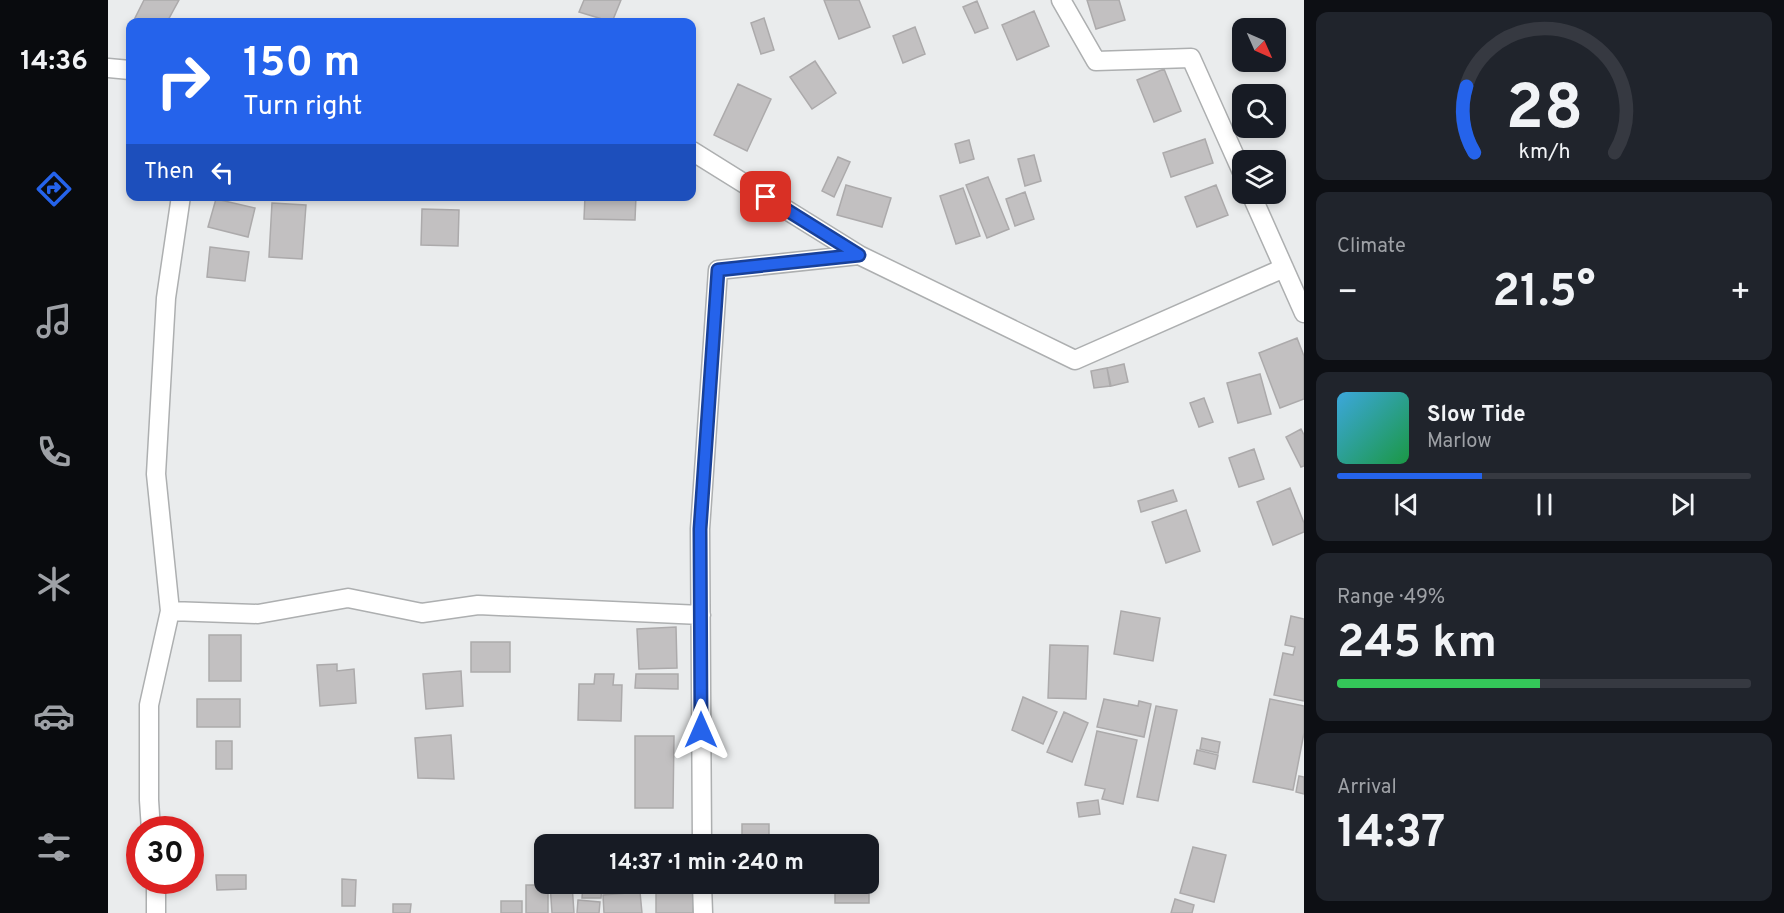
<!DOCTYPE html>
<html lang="en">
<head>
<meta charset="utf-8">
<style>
	body { margin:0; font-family:Overpass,sans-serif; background:#20242c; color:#f1f3f6; height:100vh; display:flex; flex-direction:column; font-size:22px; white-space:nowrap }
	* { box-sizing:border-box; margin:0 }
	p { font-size:20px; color:#9ea1a6 }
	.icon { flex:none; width:33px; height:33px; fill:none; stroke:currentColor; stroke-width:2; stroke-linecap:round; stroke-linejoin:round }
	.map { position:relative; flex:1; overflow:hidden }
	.sheet { display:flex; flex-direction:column; gap:12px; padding:12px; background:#0d0f14; width:480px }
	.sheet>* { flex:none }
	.hud { position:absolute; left:18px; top:18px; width:570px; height:183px; border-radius:12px; box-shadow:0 3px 9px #0003; background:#2563eb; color:#fff; overflow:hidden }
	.needle { width:39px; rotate:135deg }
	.controls { position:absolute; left:1124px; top:18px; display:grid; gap:12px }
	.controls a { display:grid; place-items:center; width:54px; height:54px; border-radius:12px; background:#171b24; box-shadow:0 3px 9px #0003; font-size:30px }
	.speed { position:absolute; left:18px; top:816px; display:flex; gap:12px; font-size:30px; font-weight:700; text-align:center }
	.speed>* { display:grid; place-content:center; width:78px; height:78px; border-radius:50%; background:#171b24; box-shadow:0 3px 9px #0003; line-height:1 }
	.speed .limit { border:9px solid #d22; background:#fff; color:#111 }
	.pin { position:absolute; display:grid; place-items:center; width:51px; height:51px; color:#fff; margin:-26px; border-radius:12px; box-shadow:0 3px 9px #0006 }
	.me { position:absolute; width:66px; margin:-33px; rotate:0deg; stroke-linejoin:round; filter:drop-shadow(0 0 4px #0008) }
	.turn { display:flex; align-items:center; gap:21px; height:126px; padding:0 18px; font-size:27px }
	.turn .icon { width:78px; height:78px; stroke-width:2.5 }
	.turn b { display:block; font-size:42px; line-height:51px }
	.then { display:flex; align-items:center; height:57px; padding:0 18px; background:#0003; gap:12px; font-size:22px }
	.big { font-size:45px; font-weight:700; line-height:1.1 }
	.sheet .widget { flex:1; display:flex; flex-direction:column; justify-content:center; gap:9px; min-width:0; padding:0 21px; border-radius:12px; background:#20242c }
	.sheet .dial { align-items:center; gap:0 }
	.dial svg { height:156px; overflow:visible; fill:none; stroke:#363941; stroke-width:7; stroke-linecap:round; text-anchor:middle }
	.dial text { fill:#f1f3f6; stroke:none }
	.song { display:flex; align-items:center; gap:18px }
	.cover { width:72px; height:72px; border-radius:9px; background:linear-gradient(135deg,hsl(200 70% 55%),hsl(140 70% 35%)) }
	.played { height:6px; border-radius:3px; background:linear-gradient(90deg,#2563eb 35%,#363941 35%) }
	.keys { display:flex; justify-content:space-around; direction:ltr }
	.heat { display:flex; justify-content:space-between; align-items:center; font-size:33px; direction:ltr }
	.charge { height:9px; border-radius:4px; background:linear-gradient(90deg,#34c759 49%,#363941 0) }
	.trip { position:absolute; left:426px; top:834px; width:345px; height:60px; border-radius:12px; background:#171b24; box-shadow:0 3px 9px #0003; font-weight:700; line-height:60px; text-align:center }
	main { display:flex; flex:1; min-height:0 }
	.tab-bar { display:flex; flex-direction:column; width:108px; justify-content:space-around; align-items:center; background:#090b0e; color:#9ea1a6 }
	.tab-bar .icon { width:42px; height:42px }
	.tab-bar .on { color:#2563eb }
	.tab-bar b { font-size:27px; color:#f1f3f6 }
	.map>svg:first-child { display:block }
	.building { fill:#c2c0c1; stroke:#acaaab; stroke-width:1.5 }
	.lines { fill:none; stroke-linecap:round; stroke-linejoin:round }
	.street-casing { stroke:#adafb0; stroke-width:21 }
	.street { stroke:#fff; stroke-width:18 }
	.route-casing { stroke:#184099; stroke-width:15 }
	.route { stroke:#2563eb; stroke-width:10 }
</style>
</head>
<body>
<main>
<nav class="tab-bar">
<b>14:36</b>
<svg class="icon on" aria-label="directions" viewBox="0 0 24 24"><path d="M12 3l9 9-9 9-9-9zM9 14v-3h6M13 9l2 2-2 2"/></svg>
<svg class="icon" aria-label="music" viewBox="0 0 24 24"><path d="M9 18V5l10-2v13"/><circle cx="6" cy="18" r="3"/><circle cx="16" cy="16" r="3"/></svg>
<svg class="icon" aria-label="phone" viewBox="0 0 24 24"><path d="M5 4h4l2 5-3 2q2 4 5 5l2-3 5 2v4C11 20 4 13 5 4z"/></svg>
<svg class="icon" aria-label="climate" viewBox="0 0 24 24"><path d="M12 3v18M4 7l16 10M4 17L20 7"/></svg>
<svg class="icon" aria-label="car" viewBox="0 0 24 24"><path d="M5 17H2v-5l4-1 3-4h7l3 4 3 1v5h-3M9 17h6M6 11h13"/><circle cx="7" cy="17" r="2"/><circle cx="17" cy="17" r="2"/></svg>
<svg class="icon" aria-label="filters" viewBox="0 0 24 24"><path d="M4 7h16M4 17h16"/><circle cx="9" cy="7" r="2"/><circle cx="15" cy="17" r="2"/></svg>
</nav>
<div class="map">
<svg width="1196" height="913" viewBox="0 0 1196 913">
	<rect width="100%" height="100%" fill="#eaeced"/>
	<path class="building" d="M36,0H71L59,22H25Z
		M476,0H513L504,22L471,12Z
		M716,0H751L762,27L731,39Z
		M979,0H1011L1017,20L988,29Z
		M869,1L880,28L867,33L855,7Z
		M926,11L941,46L909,60L894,25Z
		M656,18L666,50L653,54L643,23Z
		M807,27L817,54L795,63L785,36Z
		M707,61L728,93L704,109L682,77Z
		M1056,69L1073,111L1046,122L1029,80Z
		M630,84L663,99L639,151L606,135Z
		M1097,139L1105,163L1063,177L1055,153Z
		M861,140L866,159L852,163L847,144Z
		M926,155L933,181L917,186L910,159Z
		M730,157L742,162L726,197L714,191Z
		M880,177L901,229L879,238L858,185Z
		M738,185L783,198L774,227L729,215Z
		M1108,185L1120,215L1089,227L1077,197Z
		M855,188L872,236L848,244L832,196Z
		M917,192L926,219L907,226L898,199Z
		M477,196H528L527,220L476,219Z
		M108,199L147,208L140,237L100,227Z
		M164,203L198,205L194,259L161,257Z
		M314,209L351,210L350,246L313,245Z
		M102,247L141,252L137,281L99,277Z
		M1189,338L1196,356V399L1172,408L1151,353Z
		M1016,364L1020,382L1003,386L999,368Z
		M999,368L1002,386L986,388L983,371Z
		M1152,374L1163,414L1130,423L1119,383Z
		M1096,398L1105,422L1091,427L1082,403Z
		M1193,429L1196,435V466L1193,467L1178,437Z
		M1146,449L1156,479L1131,487L1121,458Z
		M1182,488L1196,523V532L1165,545L1149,502Z
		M1065,490L1069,501L1033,512L1030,501Z
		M1078,510L1092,551L1058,563L1044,522Z
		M1013,611L1052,618L1045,661L1006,654Z
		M1183,616L1196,619V701L1166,695L1175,653L1185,655L1187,647L1177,645Z
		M568,627L569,668L531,669L529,629Z
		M101,635H133V681H101Z
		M363,642H402V672H363Z
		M942,645L980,646L978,699L940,698Z
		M229,664V671L246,669L248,703L212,706L209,665Z
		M353,671L355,706L318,709L315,674Z
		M487,674H506L505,685H514L513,721L470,720L471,684H486Z
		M528,674H570V689L527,688Z
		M915,697L949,712L935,744L904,730Z
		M89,699H132V727H89Z
		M996,699L1030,706L1031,701L1043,704L1036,737L989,727Z
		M1162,699L1196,706V733L1185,790L1145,782Z
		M1048,706L1069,710L1050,801L1029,797Z
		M956,712L980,723L964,762L939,752Z
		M989,731L1029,740L1015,804L994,799L997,789L977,785Z
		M343,735L346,779L310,778L307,738Z
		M527,736H566L565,808H527Z
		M1094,738L1112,742L1110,753L1092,749Z
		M108,741H124V769H108Z
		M1089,750L1110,755L1107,769L1086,764Z
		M1191,776L1196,777V794L1188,792Z
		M990,800L992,814L971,817L969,803Z
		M634,824H661V839L634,840Z
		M1085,847L1118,855L1106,902L1072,893Z
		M761,867V903H727V884H760Z
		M108,875H138V889L109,890Z
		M234,879L248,880L247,906H234Z
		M442,884H464L466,913H444Z
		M475,884L494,885L493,898H474Z
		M418,885H440V913H418Z
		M548,886L586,887L585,913H548Z
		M532,892L534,913H496L495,895Z
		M1067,899L1086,905L1084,913H1063Z
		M470,900L492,902L491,913H469Z
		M393,901H414V913H393Z
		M285,904H303L302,913H285Z"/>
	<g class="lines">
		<g class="street-casing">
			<path id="street" d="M953,0L988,61L1083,58L1134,172
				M0,68L22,70
				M584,151L751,255
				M1143,194L1196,313
				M62,611L150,614L240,598L314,613L370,605L593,615
				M43,830L41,800V705L62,611L48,474L58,298L73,196
				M594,844L592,529L610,270L751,255L967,360L1176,268
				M594,884L595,913
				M48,913V880"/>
		</g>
		<use href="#street" class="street"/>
	</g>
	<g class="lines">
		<g class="route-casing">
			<path id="route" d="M593,730L592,529L610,270L751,255L658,197"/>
		</g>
		<use href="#route" class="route"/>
	</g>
</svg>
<div class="controls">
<a><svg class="needle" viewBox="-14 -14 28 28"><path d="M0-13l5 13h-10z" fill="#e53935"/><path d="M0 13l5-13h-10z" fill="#9ea1a6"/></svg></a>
<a><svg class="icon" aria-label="search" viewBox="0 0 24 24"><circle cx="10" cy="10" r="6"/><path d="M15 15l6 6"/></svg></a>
<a><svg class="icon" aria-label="layers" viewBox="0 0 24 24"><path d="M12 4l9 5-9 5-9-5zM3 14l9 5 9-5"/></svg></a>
</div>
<div class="speed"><div class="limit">30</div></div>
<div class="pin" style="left:658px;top:197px;background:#d93025"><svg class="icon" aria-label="arrive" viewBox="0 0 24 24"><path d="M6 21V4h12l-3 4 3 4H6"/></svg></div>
<svg class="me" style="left:593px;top:730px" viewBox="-20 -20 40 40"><path d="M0-17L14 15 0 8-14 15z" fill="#2563eb" stroke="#fff" stroke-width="4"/></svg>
<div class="trip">14:37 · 1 min · 240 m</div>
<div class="hud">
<div class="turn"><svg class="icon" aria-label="right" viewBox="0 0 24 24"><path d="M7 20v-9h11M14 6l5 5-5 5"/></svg><div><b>150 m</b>Turn right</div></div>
<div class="then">Then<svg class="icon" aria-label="left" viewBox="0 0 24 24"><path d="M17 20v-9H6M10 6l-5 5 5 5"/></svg></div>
</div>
</div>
<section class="sheet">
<div class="widget dial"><svg viewBox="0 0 100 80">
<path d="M14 69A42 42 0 1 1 86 69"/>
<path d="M14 69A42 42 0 0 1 10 35" stroke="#2563eb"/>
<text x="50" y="56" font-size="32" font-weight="700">28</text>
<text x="50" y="72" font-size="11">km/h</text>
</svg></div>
<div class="widget"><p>Climate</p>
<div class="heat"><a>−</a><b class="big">21.5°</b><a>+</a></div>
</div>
<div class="widget">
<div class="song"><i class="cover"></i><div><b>Slow Tide</b><p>Marlow</p></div></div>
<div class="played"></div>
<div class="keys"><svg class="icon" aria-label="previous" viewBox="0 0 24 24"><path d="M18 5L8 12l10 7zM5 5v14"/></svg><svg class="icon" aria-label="pause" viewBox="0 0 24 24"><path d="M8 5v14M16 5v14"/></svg><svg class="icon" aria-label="next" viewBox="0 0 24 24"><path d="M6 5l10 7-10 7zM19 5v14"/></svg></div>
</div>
<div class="widget"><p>Range · 49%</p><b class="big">245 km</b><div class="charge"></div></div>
<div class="widget"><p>Arrival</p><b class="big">14:37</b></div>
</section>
</main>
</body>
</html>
